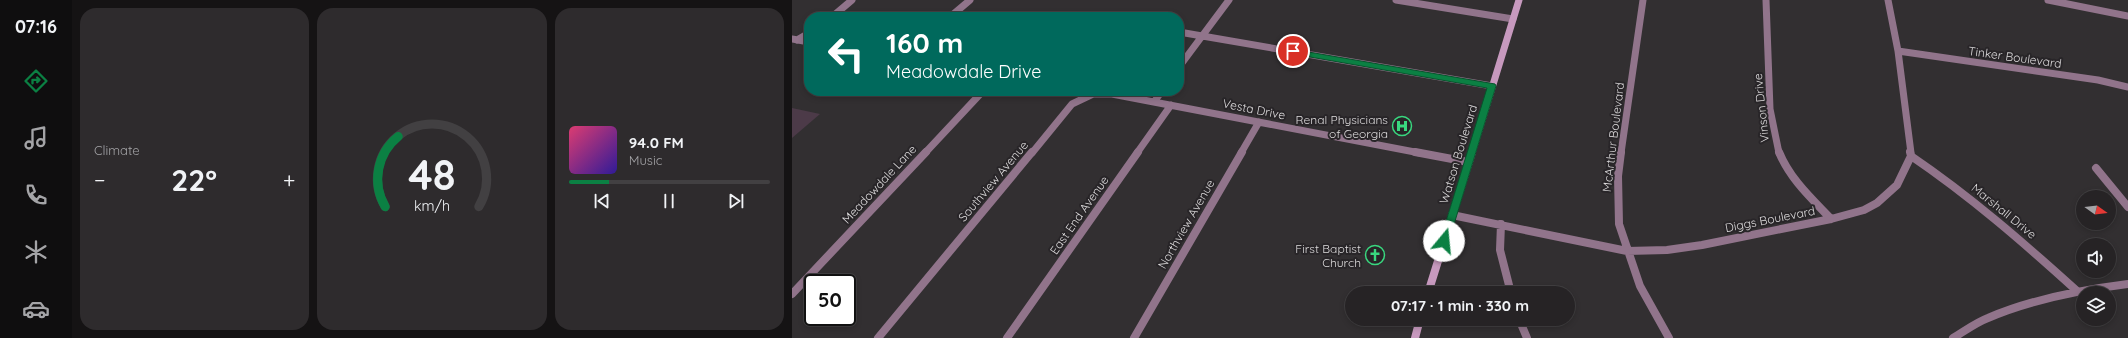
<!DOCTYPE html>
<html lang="en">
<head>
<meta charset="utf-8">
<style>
	body { margin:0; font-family:Quicksand,sans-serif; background:#2e2b2d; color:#f1f3f6; height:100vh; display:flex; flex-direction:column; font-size:15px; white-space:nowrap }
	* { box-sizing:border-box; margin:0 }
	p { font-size:13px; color:#a4a4a7 }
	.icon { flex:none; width:22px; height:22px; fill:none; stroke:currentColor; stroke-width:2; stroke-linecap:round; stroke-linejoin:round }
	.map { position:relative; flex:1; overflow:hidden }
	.side { display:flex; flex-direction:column; gap:8px; padding:8px; background:#151314; width:720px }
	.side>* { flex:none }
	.hud { position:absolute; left:12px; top:12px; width:380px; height:84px; border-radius:16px; box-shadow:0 2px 6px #0003,0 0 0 1px #424042; background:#00695c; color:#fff; overflow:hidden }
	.needle { width:26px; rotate:104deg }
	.buttons { position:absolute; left:1284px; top:190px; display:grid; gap:8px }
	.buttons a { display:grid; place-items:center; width:40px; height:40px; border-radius:50%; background:#262325; box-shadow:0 2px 6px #0003,0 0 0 1px #424042; font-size:20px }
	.speed { position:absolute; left:12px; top:274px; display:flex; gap:8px; font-size:20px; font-weight:700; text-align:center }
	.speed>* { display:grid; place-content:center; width:52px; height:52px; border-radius:50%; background:#262325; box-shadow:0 2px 6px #0003,0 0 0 1px #424042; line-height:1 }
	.speed .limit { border:2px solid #111; border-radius:6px; background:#fff; color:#111 }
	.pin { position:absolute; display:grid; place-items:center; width:34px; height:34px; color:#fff; margin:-17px; border:2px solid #fff; border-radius:50%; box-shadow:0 1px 4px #0007 }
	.me { position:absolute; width:44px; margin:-22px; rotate:17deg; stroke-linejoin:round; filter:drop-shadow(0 0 3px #0008) }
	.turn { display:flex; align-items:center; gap:14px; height:84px; padding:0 16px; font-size:18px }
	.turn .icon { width:52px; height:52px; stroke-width:2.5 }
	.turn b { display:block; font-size:28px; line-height:34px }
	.big { font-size:30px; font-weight:700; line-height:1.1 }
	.side .widget { flex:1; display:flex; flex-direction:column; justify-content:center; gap:6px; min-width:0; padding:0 14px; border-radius:16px; background:#2e2b2d }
	.side .dial { align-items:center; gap:0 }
	.dial svg { height:104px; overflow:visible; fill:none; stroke:#424042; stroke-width:7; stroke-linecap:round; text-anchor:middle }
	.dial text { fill:#f1f3f6; stroke:none }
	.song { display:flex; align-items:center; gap:12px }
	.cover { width:48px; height:48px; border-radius:6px; background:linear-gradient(135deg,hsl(340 70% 55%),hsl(250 70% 35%)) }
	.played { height:4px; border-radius:2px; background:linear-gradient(90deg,#0b8043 20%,#424042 20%) }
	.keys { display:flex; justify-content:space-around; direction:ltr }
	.heat { display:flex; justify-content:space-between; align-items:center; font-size:22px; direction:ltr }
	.side .tiles { flex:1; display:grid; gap:8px; grid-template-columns:repeat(3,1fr) }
	.trip { position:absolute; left:553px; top:286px; width:230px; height:40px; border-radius:20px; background:#262325; box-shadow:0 2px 6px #0003,0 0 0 1px #424042; font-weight:700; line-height:40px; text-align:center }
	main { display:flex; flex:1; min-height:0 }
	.tab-bar { display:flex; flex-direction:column; width:72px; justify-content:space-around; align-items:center; background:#0f0e0f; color:#a4a4a7 }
	.tab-bar .icon { width:28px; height:28px }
	.tab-bar .current { color:#0b8043 }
	.tab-bar b { font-size:18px; color:#f1f3f6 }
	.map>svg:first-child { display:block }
	.green { fill:#4c3a48 }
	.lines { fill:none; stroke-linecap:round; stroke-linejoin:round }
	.minor-far1 { stroke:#91748b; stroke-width:7 }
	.minor { stroke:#91748b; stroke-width:8 }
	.secondary-far1 { stroke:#c799be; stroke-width:7 }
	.secondary { stroke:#c799be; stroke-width:8 }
	.route { fill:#0b8043; stroke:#07532c }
	.labels { text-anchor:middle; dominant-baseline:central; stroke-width:4; stroke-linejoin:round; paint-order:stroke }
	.street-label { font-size:12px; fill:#dddbdc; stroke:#282528 }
	.poi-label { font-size:12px; fill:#dddbdc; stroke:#282528; text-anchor:end }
</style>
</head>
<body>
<main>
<nav class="tab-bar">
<b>07:16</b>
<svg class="icon current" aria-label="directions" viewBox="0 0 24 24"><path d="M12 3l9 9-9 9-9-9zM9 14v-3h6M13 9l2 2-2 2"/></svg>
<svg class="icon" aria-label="music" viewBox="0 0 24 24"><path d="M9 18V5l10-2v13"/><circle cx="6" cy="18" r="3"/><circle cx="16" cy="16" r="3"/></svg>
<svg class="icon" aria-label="phone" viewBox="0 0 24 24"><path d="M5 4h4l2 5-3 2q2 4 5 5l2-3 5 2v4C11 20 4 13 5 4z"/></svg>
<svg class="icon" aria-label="climate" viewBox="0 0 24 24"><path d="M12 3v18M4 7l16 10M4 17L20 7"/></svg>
<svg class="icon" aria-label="car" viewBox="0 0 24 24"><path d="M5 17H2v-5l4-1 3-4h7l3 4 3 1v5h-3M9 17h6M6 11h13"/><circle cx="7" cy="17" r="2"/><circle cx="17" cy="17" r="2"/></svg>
</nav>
<section class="side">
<div class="tiles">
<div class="widget"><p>Climate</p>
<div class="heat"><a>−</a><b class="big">22°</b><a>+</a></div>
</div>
<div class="widget dial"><svg viewBox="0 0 100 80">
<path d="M14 69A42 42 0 1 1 86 69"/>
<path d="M14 69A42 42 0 0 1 24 15" stroke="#0b8043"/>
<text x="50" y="56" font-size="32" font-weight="700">48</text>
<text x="50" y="72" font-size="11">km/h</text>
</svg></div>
<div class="widget">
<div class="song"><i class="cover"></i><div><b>94.0 FM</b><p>Music</p></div></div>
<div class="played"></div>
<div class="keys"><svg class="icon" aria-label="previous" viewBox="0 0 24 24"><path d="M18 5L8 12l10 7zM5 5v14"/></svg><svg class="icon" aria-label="pause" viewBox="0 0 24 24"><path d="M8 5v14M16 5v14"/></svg><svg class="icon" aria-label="next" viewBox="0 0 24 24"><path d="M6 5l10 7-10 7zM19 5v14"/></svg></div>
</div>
</div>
</section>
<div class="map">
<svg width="1336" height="338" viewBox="0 0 1336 338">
	<rect width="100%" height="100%" fill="#322f31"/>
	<path class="green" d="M0,108L28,114L0,138Z"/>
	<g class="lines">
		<path class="minor-far1" d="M604,0L721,19
			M974,0L978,109L987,153
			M1096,0L1106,51L1119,153
			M1256,0L1336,16
			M40,17L60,0
			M158,17L178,0
			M274,17H303
			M387,32L700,86
			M0,39L17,42
			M5,40L17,33
			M1106,51L1306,80L1336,87
			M387,67L437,0
			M362,102L370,91
			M133,153L191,91
			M240,153L280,104L301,94H320L628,153
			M345,153L379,105
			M449,153L467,122
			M829,153L851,0"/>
		<path class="minor" d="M623,152L676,162
			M829,152L826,176L827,224L848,286L877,338
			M987,152C998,179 1019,198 1039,219
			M1119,156C1178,196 1232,243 1285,291
			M1304,168L1336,207
			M660,215L835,251L875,250L910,245L1039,219L1072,210L1085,203L1105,185L1119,156L1118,152
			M709,224L708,250L719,293
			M0,294L134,152
			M727,319L735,338
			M86,338L240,152
			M215,338L346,152
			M342,338L450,152
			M1161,338C1173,331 1183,323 1196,318C1240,299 1288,290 1336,284"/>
		<path class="secondary-far1" d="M680,153L727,0"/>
		<path class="secondary" d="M636,293L680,152
			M623,338L628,319"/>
	</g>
	<path class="route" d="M499,49L703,84L704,86L656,244L652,245L648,241L695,88L501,54L497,51Z"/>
	<defs>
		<g id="hospital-ring" transform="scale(1)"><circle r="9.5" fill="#282528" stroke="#39d87f" stroke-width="1.5"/><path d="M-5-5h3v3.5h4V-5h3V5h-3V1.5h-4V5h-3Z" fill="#39d87f"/></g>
		<g id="church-ring" transform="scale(1)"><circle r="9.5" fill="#282528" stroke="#39d87f" stroke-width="1.5"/><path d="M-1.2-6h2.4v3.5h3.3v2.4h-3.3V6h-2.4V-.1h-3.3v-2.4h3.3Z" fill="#39d87f"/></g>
	</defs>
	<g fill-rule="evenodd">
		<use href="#hospital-ring" x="610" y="126"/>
		<use href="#church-ring" x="583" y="255"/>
	</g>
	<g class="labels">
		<g class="street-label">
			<text transform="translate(1223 57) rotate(8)">Tinker Boulevard</text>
			<text transform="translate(969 108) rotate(-96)">Vinson Drive</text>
			<text transform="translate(462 109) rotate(11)">Vesta Drive</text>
			<text transform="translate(821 137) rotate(-83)">McArthur Boulevard</text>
			<text transform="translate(666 154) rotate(-73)">Watson Boulevard</text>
			<text transform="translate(201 181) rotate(-50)">Southview Avenue</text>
			<text transform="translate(87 184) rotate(-47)">Meadowdale Lane</text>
			<text transform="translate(1212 211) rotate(39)">Marshall Drive</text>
			<text transform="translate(287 215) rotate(-55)">East End Avenue</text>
			<text transform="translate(978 219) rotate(-11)">Diggs Boulevard</text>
			<text transform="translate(394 224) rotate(-60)">Northview Avenue</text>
		</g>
		<g class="poi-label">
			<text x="596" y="119">Renal Physicians<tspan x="596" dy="14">of Georgia</tspan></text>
			<text x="569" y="248">First Baptist<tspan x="569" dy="14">Church</tspan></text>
		</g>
	</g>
</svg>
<div class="buttons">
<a><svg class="needle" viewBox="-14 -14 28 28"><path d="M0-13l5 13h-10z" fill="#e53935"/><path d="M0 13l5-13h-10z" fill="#a4a4a7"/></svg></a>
<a><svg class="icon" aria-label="sound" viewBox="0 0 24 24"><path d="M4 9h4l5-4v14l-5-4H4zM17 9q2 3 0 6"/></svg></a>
<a><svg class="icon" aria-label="layers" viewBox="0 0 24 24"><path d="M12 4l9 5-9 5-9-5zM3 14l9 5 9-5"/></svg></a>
</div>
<div class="speed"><div class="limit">50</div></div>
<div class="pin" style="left:501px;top:51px;background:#d93025"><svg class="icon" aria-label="arrive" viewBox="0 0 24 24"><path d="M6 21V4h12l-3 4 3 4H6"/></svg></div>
<svg class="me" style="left:652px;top:241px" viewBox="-20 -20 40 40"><circle r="19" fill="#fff"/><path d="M0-13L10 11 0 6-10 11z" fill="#0b8043"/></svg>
<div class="trip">07:17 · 1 min · 330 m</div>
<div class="hud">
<div class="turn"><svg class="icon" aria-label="left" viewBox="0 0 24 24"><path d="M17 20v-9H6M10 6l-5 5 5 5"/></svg><div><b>160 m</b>Meadowdale Drive</div></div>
</div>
</div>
</main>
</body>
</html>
